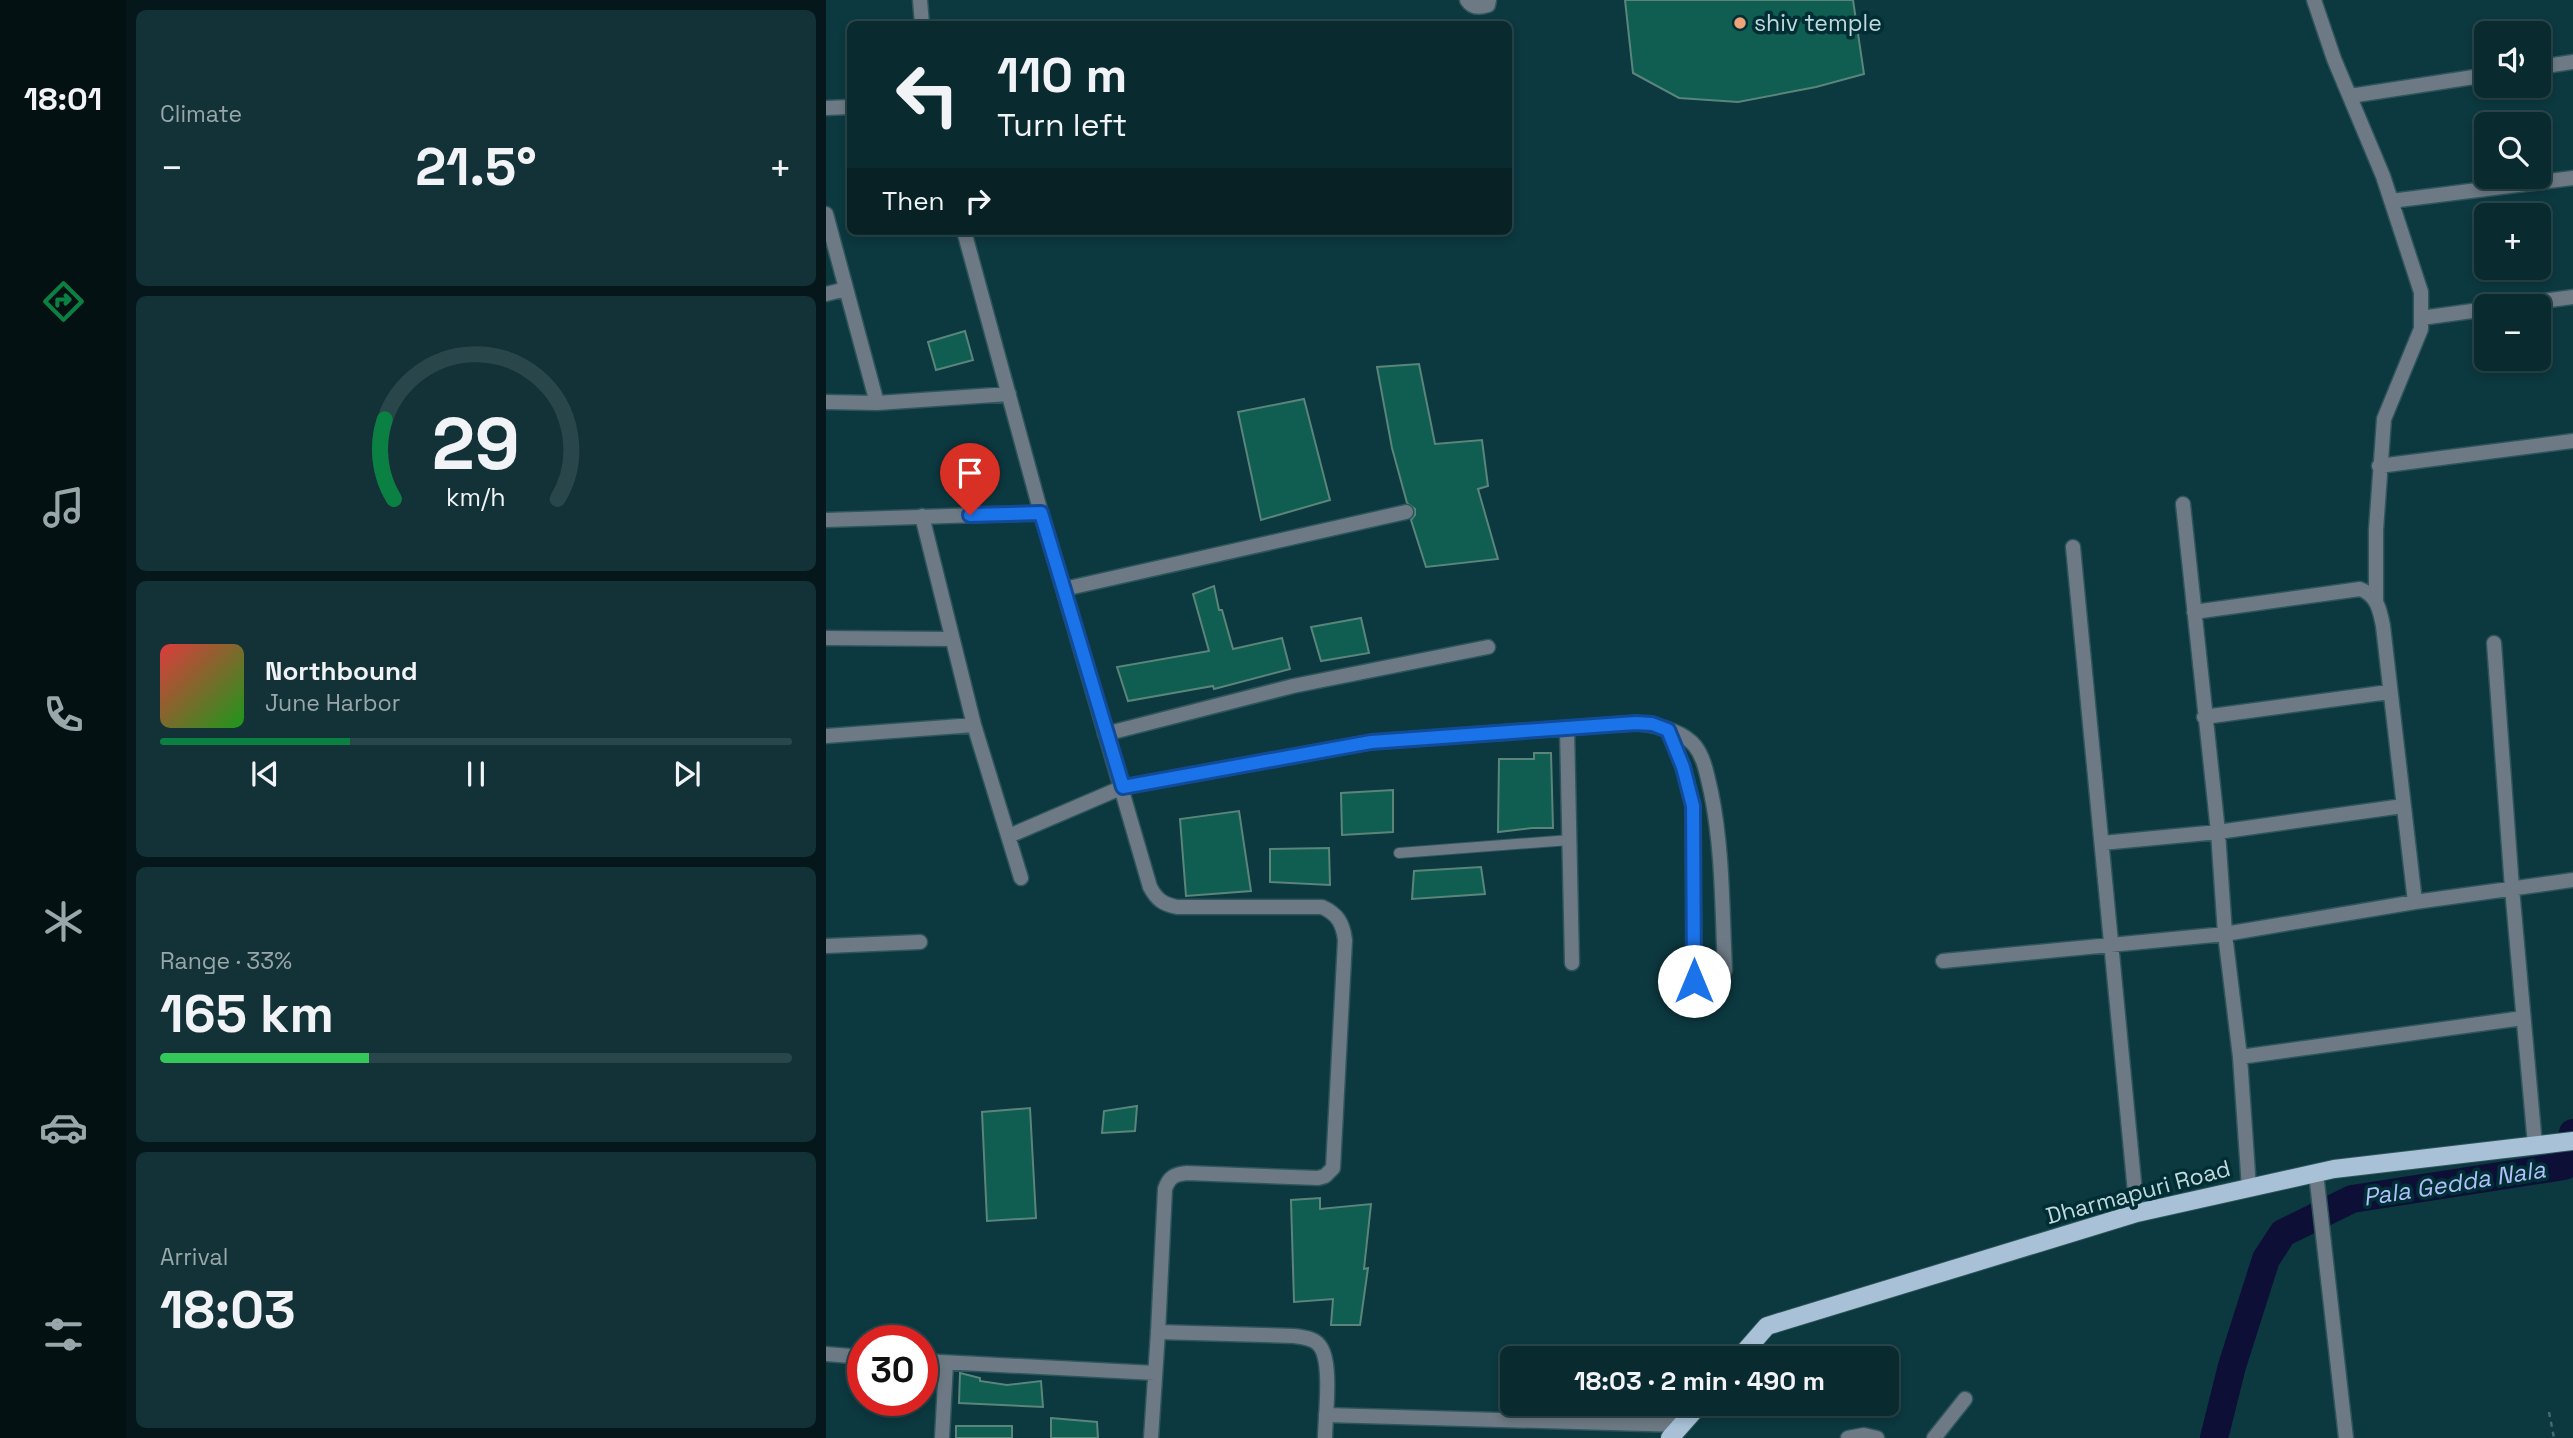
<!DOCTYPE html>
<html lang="en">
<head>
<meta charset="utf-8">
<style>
	body { margin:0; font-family:"Space Grotesk",sans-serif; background:#123237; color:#f1f3f6; height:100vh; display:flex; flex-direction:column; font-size:26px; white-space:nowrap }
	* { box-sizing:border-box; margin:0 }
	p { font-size:23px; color:#99a7aa }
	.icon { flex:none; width:38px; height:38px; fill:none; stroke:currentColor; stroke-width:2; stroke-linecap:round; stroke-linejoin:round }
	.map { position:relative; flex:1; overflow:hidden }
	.drawer { display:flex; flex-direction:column; gap:10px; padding:10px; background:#05171a; width:700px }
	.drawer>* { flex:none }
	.hud { position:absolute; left:21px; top:21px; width:665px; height:214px; border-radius:10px; box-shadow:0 4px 10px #0003,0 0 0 2px #29464b; background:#092a2f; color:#f1f3f6; overflow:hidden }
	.controls { position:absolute; left:1648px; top:21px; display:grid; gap:14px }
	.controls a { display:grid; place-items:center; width:77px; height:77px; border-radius:10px; background:#092a2f; box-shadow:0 4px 10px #0003,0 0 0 2px #29464b; font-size:35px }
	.speed { position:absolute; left:21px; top:1325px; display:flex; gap:14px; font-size:35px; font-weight:700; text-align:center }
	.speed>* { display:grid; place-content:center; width:91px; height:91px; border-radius:50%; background:#092a2f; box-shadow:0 4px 10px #0003,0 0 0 2px #29464b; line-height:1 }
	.speed .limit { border:10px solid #d22; background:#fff; color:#111 }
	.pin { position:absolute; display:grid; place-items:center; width:60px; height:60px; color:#fff; margin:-72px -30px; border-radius:50% 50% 50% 0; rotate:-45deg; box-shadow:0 0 7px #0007 }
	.pin .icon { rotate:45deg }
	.me { position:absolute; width:77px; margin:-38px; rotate:0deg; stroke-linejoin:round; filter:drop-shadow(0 0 5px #0008) }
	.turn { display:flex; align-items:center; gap:24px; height:147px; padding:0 35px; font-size:32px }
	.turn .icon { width:91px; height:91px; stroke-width:2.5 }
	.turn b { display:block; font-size:49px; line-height:60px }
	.then { display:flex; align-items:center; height:66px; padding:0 35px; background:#0003; gap:14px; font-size:26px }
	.big { font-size:52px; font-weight:700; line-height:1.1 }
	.drawer .widget { flex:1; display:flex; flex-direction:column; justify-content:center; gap:10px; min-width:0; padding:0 24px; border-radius:10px; background:#123237 }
	.drawer .dial { align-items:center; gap:0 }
	.dial svg { height:182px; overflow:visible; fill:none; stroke:#29464b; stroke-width:7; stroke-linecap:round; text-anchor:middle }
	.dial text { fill:#f1f3f6; stroke:none }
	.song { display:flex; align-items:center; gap:21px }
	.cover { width:84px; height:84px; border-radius:10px; background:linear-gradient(135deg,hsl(0 70% 55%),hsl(120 70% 35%)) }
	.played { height:7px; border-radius:4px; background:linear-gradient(90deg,#0b8043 30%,#29464b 30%) }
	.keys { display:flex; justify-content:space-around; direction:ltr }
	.heat { display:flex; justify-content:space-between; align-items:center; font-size:38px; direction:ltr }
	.charge { height:10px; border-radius:5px; background:linear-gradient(90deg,#34c759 33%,#29464b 0) }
	.trip { position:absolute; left:674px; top:1346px; width:399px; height:70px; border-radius:10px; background:#092a2f; box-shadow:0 4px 10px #0003,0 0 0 2px #29464b; font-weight:700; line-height:70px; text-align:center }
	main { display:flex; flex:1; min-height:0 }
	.tabs { display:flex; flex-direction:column; width:126px; justify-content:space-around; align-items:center; background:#041113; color:#99a7aa }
	.tabs .icon { width:49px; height:49px }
	.tabs .current { color:#0b8043 }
	.tabs b { font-size:32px; color:#f1f3f6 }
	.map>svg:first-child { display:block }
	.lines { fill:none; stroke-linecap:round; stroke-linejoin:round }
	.river { stroke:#0d0f36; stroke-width:28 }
	.building { fill:#0f5e51; stroke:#5b847a; stroke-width:2 }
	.service-casing { stroke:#2d555b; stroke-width:12 }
	.minor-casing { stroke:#2d555b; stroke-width:17 }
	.tertiary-casing { stroke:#2d555b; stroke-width:17 }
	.primary-casing { stroke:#2d555b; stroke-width:20 }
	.path { stroke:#456a70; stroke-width:2.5; stroke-dasharray:5 5; stroke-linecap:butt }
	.service { stroke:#6d7984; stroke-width:10 }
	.minor { stroke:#6d7984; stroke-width:14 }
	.tertiary { stroke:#6d7984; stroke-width:14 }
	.primary { stroke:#a8c1d6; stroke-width:18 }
	.route-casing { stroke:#114b97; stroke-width:18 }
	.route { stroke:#1a73e8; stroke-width:12 }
	.poi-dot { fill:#f0a278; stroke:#002e35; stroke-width:2.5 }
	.labels { text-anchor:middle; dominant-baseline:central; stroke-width:7; stroke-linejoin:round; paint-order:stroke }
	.poi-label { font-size:23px; fill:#c2d8dc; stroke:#002e35; text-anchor:start }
	.street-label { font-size:23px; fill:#c2d8dc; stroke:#002e35 }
	.water-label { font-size:24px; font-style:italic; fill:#b3bffa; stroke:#002e35 }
</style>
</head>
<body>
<main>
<nav class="tabs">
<b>18:01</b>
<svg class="icon current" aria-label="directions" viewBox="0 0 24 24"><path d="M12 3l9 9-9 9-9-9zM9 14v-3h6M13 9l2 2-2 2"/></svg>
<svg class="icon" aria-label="music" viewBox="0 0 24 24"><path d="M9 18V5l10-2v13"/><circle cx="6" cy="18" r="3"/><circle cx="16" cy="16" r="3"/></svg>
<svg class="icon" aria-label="phone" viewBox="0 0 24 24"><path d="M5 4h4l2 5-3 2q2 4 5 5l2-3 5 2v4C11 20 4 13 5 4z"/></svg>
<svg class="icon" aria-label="climate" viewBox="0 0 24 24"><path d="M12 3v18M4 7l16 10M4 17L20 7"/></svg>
<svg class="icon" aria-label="car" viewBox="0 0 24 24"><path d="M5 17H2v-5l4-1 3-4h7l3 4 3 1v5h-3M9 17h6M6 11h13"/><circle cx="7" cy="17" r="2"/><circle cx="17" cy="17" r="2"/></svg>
<svg class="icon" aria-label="filters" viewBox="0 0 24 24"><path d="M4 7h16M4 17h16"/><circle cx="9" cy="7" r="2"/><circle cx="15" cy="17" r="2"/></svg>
</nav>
<section class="drawer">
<div class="widget"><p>Climate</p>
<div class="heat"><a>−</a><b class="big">21.5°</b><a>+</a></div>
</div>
<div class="widget dial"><svg viewBox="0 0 100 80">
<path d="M14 69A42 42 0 1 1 86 69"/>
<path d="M14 69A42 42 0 0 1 10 34" stroke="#0b8043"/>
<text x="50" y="56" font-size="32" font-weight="700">29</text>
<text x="50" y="72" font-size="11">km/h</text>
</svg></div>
<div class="widget">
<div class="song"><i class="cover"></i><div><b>Northbound</b><p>June Harbor</p></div></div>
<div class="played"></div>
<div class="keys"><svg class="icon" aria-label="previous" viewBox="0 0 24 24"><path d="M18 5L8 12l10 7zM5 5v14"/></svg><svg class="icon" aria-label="pause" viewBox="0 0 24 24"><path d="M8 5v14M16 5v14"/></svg><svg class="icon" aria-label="next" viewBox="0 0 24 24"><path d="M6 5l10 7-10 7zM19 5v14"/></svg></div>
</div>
<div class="widget"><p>Range · 33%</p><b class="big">165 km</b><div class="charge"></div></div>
<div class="widget"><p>Arrival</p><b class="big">18:03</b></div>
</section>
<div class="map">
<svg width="1747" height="1438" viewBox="0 0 1747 1438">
	<rect width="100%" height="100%" fill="#0c383f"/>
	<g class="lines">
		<path class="river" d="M1388,1438L1406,1366L1440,1259L1457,1233L1526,1199L1738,1166L1747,1133"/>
	</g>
	<path class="building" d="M799,0H1027L1038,74L990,87L912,102L853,98L807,73Z
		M139,331L147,360L110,370L102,342Z
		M593,364L609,444L656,440L662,486L652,489L672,559L600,567L585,520L589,515V509L581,503L566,448L551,367Z
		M478,399L504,500L435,520L412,412Z
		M388,586L393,610H396L407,649L456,638L464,669L388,689L387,686L302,701L291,667L383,651L367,594Z
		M535,618L543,653L495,661L485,627Z
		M708,753H725L727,828H706L672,832L673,759H708Z
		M567,790V832L516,835L515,793Z
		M413,811L425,891L360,896L354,819Z
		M503,848L504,885L444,882V849Z
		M655,867L659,894L586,899L588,871Z
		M311,1106L309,1131L276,1133L278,1111Z
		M204,1108L210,1218L161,1221L156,1112Z
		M494,1198V1209L545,1204L538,1269L542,1268L534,1325H505L507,1299L468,1302L465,1200Z
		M134,1373L154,1378V1381L181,1385L215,1381L217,1407L133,1403Z
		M225,1418L271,1422L272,1438H225Z
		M130,1426H186V1438H130Z"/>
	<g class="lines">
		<g class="service-casing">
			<path id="service" d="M573,853L744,840"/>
		</g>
		<g class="minor-casing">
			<path id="minor" d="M94,0L96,24
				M641,0C646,8 653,8 662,5L663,0
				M1488,0L1508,59L1557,176L1595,292V329L1558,419L1550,530V600
				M1713,67L1747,62
				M1524,96L1661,75
				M0,108L24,107
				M1565,201L1747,178
				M0,214L51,403
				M138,231L215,513
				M0,294L20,289
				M1679,306L1747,297
				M1595,318L1661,309
				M0,402L51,403L183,394
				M1553,466L1747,441
				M1357,504L1392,832L1399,934L1414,1057L1423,1188
				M96,516L148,725L195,878
				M1247,547L1311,1213
				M238,589L580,512
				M1368,612L1534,589C1551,595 1554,610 1557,626L1589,902
				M0,638L126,639
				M1668,643L1686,888L1709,1145
				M1378,717L1563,692
				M741,729L746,963
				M842,730L857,767L867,806L868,981
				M279,734L467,686L662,647
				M0,736L148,725
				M183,836L297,787L545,742L810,723C830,725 856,730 869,746C879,759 881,776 885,792C897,850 896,910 899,970
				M1276,843L1392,832L1577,806
				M0,946L94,942
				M1117,961L1399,934L1589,902L1747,880
				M1414,1057L1697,1018
				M1490,1173L1520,1438
				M0,1354L37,1357
				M96,1361L329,1373
				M500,1415L855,1425
				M116,1438L120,1363
				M325,1438L332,1332
				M1022,1438L1038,1435L1051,1438
				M1108,1438L1139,1399"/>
		</g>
		<g class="tertiary-casing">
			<path id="tertiary" d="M0,520L215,513L324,887C331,900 337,904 351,907H496C512,914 517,924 519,940L507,1168L499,1176L492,1178L361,1173C349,1174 343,1177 339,1189L332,1332L468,1336C476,1337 488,1338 493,1345C507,1360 499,1418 499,1438"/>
		</g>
		<g class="primary-casing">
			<path id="primary" d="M913,1358L941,1326L1311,1213L1508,1169L1747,1141
				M844,1438L874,1404"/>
		</g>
		<path class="path" d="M1723,1412L1728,1438"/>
		<use href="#service" class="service"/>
		<use href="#minor" class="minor"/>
		<use href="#tertiary" class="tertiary"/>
		<use href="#primary" class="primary"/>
	</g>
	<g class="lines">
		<g class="route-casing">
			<path id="route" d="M144,515L215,513L297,787L545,742L810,723L826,724L842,730L857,767L867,806L868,981"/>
		</g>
		<use href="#route" class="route"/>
	</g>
	<circle class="poi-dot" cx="914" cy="23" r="7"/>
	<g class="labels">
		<g class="poi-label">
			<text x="928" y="23">shiv temple</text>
		</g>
		<g class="street-label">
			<text transform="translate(1312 1192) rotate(-15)">Dharmapuri Road</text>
		</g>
		<g class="water-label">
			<text transform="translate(1628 1183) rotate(-9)">Pala Gedda Nala</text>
		</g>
	</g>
</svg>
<div class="controls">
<a><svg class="icon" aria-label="sound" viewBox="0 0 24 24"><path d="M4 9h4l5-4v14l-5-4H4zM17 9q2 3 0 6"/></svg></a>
<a><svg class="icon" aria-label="search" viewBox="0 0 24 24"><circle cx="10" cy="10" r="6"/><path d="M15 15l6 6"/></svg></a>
<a>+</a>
<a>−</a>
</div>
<div class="speed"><div class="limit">30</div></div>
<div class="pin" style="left:144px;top:515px;background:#d93025"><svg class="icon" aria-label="arrive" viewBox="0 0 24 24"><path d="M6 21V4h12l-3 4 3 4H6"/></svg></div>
<svg class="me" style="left:868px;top:981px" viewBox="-20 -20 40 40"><circle r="19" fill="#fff"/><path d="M0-13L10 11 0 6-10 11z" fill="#1a73e8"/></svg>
<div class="trip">18:03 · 2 min · 490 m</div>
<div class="hud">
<div class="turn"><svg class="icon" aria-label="left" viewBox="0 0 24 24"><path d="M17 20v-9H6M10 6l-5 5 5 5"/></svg><div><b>110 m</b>Turn left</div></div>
<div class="then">Then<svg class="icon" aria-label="right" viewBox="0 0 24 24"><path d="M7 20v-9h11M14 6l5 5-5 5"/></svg></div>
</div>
</div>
</main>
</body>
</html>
